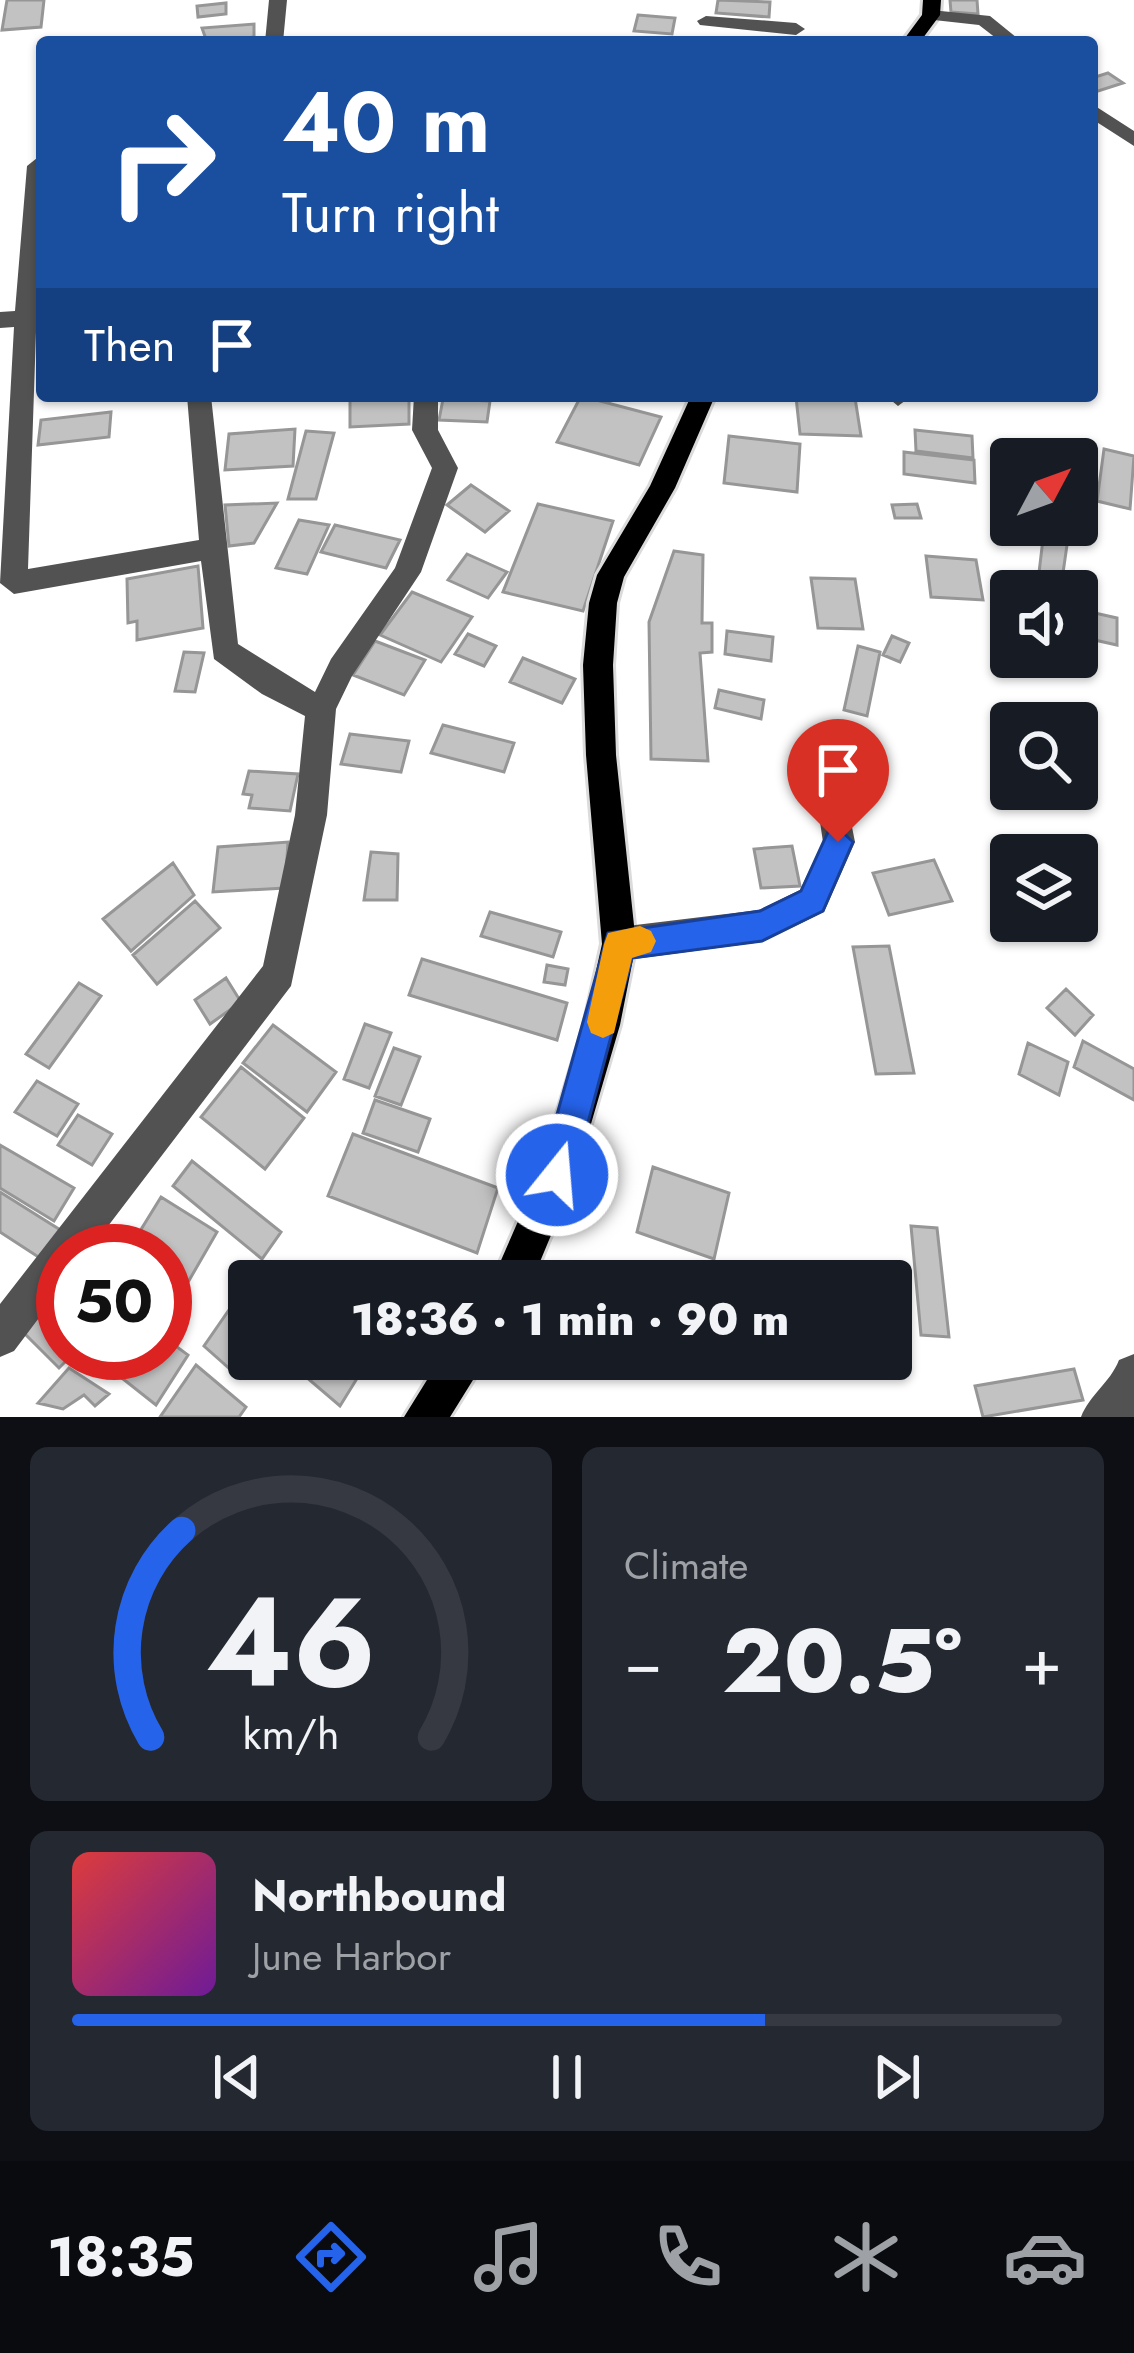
<!DOCTYPE html>
<html lang="en">
<head>
<meta charset="utf-8">
<style>
	body { margin:0; font-family:Jost,sans-serif; background:#242831; color:#f1f3f6; height:100vh; display:flex; flex-direction:column; font-size:45px; white-space:nowrap }
	* { box-sizing:border-box; margin:0 }
	p { font-size:39px; color:#9ea1a6 }
	.icon { flex:none; width:66px; height:66px; fill:none; stroke:currentColor; stroke-width:2; stroke-linecap:round; stroke-linejoin:round }
	.map { position:relative; height:1417px; overflow:hidden }
	.side { display:flex; flex-direction:column; gap:30px; padding:30px; background:#0d0f14; flex:1 }
	.side>* { flex:none }
	.guide { position:absolute; left:36px; top:36px; width:1062px; height:366px; border-radius:12px; box-shadow:0 3px 9px #0004; background:#1a4fa0; color:#fff; overflow:hidden }
	.needle { width:78px; rotate:49deg }
	.fabs { position:absolute; left:990px; top:438px; display:grid; gap:24px }
	.fabs a { display:grid; place-items:center; width:108px; height:108px; border-radius:12px; background:#171b24; box-shadow:0 3px 9px #0004; font-size:60px }
	.speed { position:absolute; left:36px; top:1224px; display:flex; gap:24px; font-size:60px; font-weight:700; text-align:center }
	.speed>* { display:grid; place-content:center; width:156px; height:156px; border-radius:50%; background:#171b24; box-shadow:0 3px 9px #0004; line-height:1 }
	.speed .limit { border:18px solid #d22; background:#fff; color:#111 }
	.pin { position:absolute; display:grid; place-items:center; width:102px; height:102px; color:#fff; margin:-123px -51px; border-radius:50% 50% 50% 0; rotate:-45deg; box-shadow:0 0 12px #0007 }
	.pin .icon { rotate:45deg }
	.me { position:absolute; width:132px; margin:-66px; rotate:17deg; stroke-linejoin:round; filter:drop-shadow(0 0 9px #0008) }
	.turn { display:flex; align-items:center; gap:42px; height:252px; padding:0 48px; font-size:54px }
	.turn .icon { width:156px; height:156px; stroke-width:2.5 }
	.turn b { display:block; font-size:84px; line-height:102px }
	.then { display:flex; align-items:center; height:114px; padding:0 48px; background:#0003; gap:24px; font-size:45px }
	.big { font-size:90px; font-weight:800; line-height:1.1 }
	.side .card { flex:1; display:flex; flex-direction:column; justify-content:center; gap:18px; min-width:0; padding:0 42px; border-radius:18px; background:#242831 }
	.side .dial { align-items:center; gap:0 }
	.dial svg { height:312px; overflow:visible; fill:none; stroke:#363941; stroke-width:7; stroke-linecap:round; text-anchor:middle }
	.dial text { fill:#f1f3f6; stroke:none }
	.song { display:flex; align-items:center; gap:36px }
	.cover { width:144px; height:144px; border-radius:18px; background:linear-gradient(135deg,hsl(0 70% 55%),hsl(280 70% 35%)) }
	.played { height:12px; border-radius:6px; background:linear-gradient(90deg,#2563eb 70%,#363941 70%) }
	.keys { display:flex; justify-content:space-around; direction:ltr }
	.heat { display:flex; justify-content:space-between; align-items:center; font-size:66px; direction:ltr }
	.side .tiles { flex:1; display:grid; gap:30px; grid-template-columns:1fr 1fr }
	.card:last-child { grid-column:span 2 }
	.trip { position:absolute; left:228px; top:1260px; width:684px; height:120px; border-radius:12px; background:#171b24; box-shadow:0 3px 9px #0004; font-weight:800; line-height:120px; text-align:center }
	.tab-bar { display:flex; height:192px; justify-content:space-around; align-items:center; background:#090b0e; color:#9ea1a6 }
	.tab-bar .icon { width:84px; height:84px }
	.tab-bar .on { color:#2563eb }
	.tab-bar b { font-size:54px; color:#f1f3f6 }
	.map>svg:first-child { display:block }
	.building { fill:#c2c2c2; stroke:#969696; stroke-width:3 }
	.lines { fill:none; stroke-linecap:round; stroke-linejoin:round }
	.major-casing { stroke:#dbdbdb; stroke-width:6 }
	.minor { fill:#525252; fill-rule:evenodd }
	.major { fill:#000; fill-rule:evenodd }
	.route { fill:#2563eb; stroke:#184099; stroke-width:3 }
	.slow { fill:#f59e0b }
</style>
</head>
<body>
<div class="map">
<svg width="1134" height="1417" viewBox="0 0 1134 1417">
	<rect width="100%" height="100%" fill="#fff"/>
	<path class="building" d="M7,0H44L41,27L2,30Z
		M718,0L770,2L769,17L716,13Z
		M950,0H977L978,14L951,12Z
		M226,3V14L198,17L197,6Z
		M638,15L675,18L672,34L634,31Z
		M254,24V37L216,42H207L202,28Z
		M1108,73L1123,83L1092,93V78Z
		M350,396H409V424L350,427Z
		M581,396L661,417L639,465L557,442Z
		M796,397L855,398L861,436L800,434Z
		M443,399L490,401L487,422L439,420Z
		M111,412L109,437L38,445L41,420Z
		M295,429L293,466L225,470L229,434Z
		M915,430L972,436L973,458L916,451Z
		M306,431L334,433L316,499H288Z
		M729,436L800,444L797,492L724,483Z
		M1104,449L1134,456L1130,509L1097,501Z
		M904,452L974,460L975,483L904,474Z
		M471,485L509,511L485,532L447,505Z
		M277,503L254,543L229,546L225,505Z
		M538,504L613,521L583,611L503,592Z
		M917,504L921,518H895L892,505Z
		M299,520L329,525L307,574L276,568Z
		M335,525L400,540L386,568L321,552Z
		M1043,539L1067,545L1061,587L1038,581Z
		M674,551L703,555L702,623H712V652L700,653L708,761L651,759L649,622Z
		M467,554L507,572L488,598L448,580Z
		M926,556L976,560L983,600L931,597Z
		M198,566L203,628L137,640V621L128,623L127,579Z
		M811,578L855,579L863,629L818,628Z
		M412,592L472,617L441,662L380,635Z
		M1077,609L1117,618V645L1077,636Z
		M727,631L773,637L771,661L725,654Z
		M468,634L496,646L484,666L455,654Z
		M892,636L909,643L900,662L883,655Z
		M375,641L425,660L404,695L353,675Z
		M858,646L880,652L867,716L844,710Z
		M184,652L204,653L195,692L175,691Z
		M523,658L575,679L562,703L510,682Z
		M719,690L764,700L761,719L715,708Z
		M443,725L514,743L504,772L431,753Z
		M350,734L409,741L401,772L341,764Z
		M249,771L298,774L290,811L249,808L252,795L243,794Z
		M288,842L285,888L213,892L218,847Z
		M792,846L800,886L761,888L754,849Z
		M371,852L398,854L397,900H364Z
		M934,860L952,901L889,915L873,873Z
		M173,863L194,895L131,951L103,919Z
		M195,901L220,928L157,984L133,955Z
		M490,912L561,932L553,957L481,936Z
		M889,946L914,1073L876,1074L853,947Z
		M422,959L567,1003L557,1040L409,995Z
		M547,965L568,969L565,985L544,982Z
		M226,978L241,1002L210,1024L195,1000Z
		M79,983L101,996L49,1068L26,1054Z
		M1066,989L1093,1015L1075,1035L1047,1008Z
		M365,1024L391,1033L369,1088L344,1079Z
		M273,1025L336,1072L307,1112L243,1063Z
		M1083,1041L1134,1069V1100L1074,1067Z
		M1028,1043L1068,1062L1059,1095L1019,1074Z
		M394,1048L420,1057L401,1105L375,1096Z
		M241,1067L304,1118L265,1169L201,1117Z
		M37,1081L78,1104L57,1136L15,1112Z
		M375,1100L430,1119L418,1152L363,1133Z
		M78,1115L112,1134L92,1165L58,1145Z
		M353,1134L498,1188L477,1253L328,1196Z
		M0,1145L74,1188L54,1221L0,1188Z
		M192,1161L281,1232L262,1259L173,1186Z
		M653,1167L729,1193L714,1259L637,1232Z
		M0,1192L62,1231L43,1260L0,1232Z
		M161,1197L217,1232L187,1284L165,1271V1251L129,1249Z
		M911,1226L937,1228L949,1337L921,1335Z
		M249,1281L252,1359L240,1378L204,1346Z
		M37,1309L63,1326V1353H74L59,1368L24,1333Z
		M165,1338L188,1355L156,1405L99,1360L104,1353H165Z
		M285,1359H369L340,1406Z
		M196,1365L246,1407L239,1417H160Z
		M69,1368L109,1394L95,1406L84,1395L63,1409L38,1403Z
		M1074,1369L1083,1400L983,1417L975,1386Z"/>
	<g class="lines">
		<g class="major-casing">
			<path id="major" d="M923,0H941L940,15L920,42H902L922,15Z
				M691,396H715L675,488L624,577L617,603L613,665L616,755L636,944L620,1025L576,1175L532,1281H492L539,1173L584,1025L602,944L586,755L583,665L589,603L597,575L650,486Z
				M440,1359H486L450,1417H404Z"/>
		</g>
		<path class="minor" d="M269,0H287L283,42H265Z
			M931,10L990,16L1022,42H1001L979,25L925,19V11Z
			M706,16L796,23L805,29L796,35L700,25L697,21Z
			M1092,104L1134,131V146L1092,119Z
			M42,154L28,569L199,540L187,396H211L238,644L315,692L331,659L395,568L432,468L412,430L414,396H438V430L458,468L421,572L352,676L336,709L327,815L291,986L89,1251H63V1286L14,1351L0,1357V1304L263,966L295,815L305,716L262,694L214,659L201,561L14,594L0,583L14,327L0,328V312L15,311L27,166Z
			M886,396H910V397L898,406Z
			M830,768L841,772L855,842L824,912L762,942L619,961L607,956L602,944L607,932L619,927L759,910L800,890L823,842L814,782L819,772Z
			M1134,1354V1417H1081C1090,1394 1110,1383 1119,1360Z"/>
		<use href="#major" class="major"/>
	</g>
	<path class="route" d="M838,828L853,842L823,911L762,941L632,958L574,1175L569,1187L557,1192L545,1187L540,1175L608,933L760,911L801,891L828,832Z"/>
	<path class="slow" d="M640,926L651,931L656,941L651,952L632,958L614,1033L603,1038L591,1033L587,1022L604,944L608,933Z"/>
</svg>
<div class="fabs">
<a><svg class="needle" viewBox="-14 -14 28 28"><path d="M0-13l5 13h-10z" fill="#e53935"/><path d="M0 13l5-13h-10z" fill="#9ea1a6"/></svg></a>
<a><svg class="icon" aria-label="sound" viewBox="0 0 24 24"><path d="M4 9h4l5-4v14l-5-4H4zM17 9q2 3 0 6"/></svg></a>
<a><svg class="icon" aria-label="search" viewBox="0 0 24 24"><circle cx="10" cy="10" r="6"/><path d="M15 15l6 6"/></svg></a>
<a><svg class="icon" aria-label="layers" viewBox="0 0 24 24"><path d="M12 4l9 5-9 5-9-5zM3 14l9 5 9-5"/></svg></a>
</div>
<div class="speed"><div class="limit">50</div></div>
<div class="pin" style="left:838px;top:842px;background:#d93025"><svg class="icon" aria-label="arrive" viewBox="0 0 24 24"><path d="M6 21V4h12l-3 4 3 4H6"/></svg></div>
<svg class="me" style="left:557px;top:1175px" viewBox="-20 -20 40 40"><circle r="17" fill="#2563eb" stroke="#fff" stroke-width="3"/><path d="M0-11L8 9 0 5-8 9z" fill="#fff"/></svg>
<div class="trip">18:36 · 1 min · 90 m</div>
<div class="guide">
<div class="turn"><svg class="icon" aria-label="right" viewBox="0 0 24 24"><path d="M7 20v-9h11M14 6l5 5-5 5"/></svg><div><b>40 m</b>Turn right</div></div>
<div class="then">Then<svg class="icon" aria-label="arrive" viewBox="0 0 24 24"><path d="M6 21V4h12l-3 4 3 4H6"/></svg></div>
</div>
</div>
<section class="side">
<div class="tiles">
<div class="card dial"><svg viewBox="0 0 100 80">
<path d="M14 69A42 42 0 1 1 86 69"/>
<path d="M14 69A42 42 0 0 1 22 16" stroke="#2563eb"/>
<text x="50" y="56" font-size="32" font-weight="700">46</text>
<text x="50" y="72" font-size="11">km/h</text>
</svg></div>
<div class="card"><p>Climate</p>
<div class="heat"><a>−</a><b class="big">20.5°</b><a>+</a></div>
</div>
<div class="card">
<div class="song"><i class="cover"></i><div><b>Northbound</b><p>June Harbor</p></div></div>
<div class="played"></div>
<div class="keys"><svg class="icon" aria-label="previous" viewBox="0 0 24 24"><path d="M18 5L8 12l10 7zM5 5v14"/></svg><svg class="icon" aria-label="pause" viewBox="0 0 24 24"><path d="M8 5v14M16 5v14"/></svg><svg class="icon" aria-label="next" viewBox="0 0 24 24"><path d="M6 5l10 7-10 7zM19 5v14"/></svg></div>
</div>
</div>
</section>
<nav class="tab-bar">
<b>18:35</b>
<svg class="icon on" aria-label="directions" viewBox="0 0 24 24"><path d="M12 3l9 9-9 9-9-9zM9 14v-3h6M13 9l2 2-2 2"/></svg>
<svg class="icon" aria-label="music" viewBox="0 0 24 24"><path d="M9 18V5l10-2v13"/><circle cx="6" cy="18" r="3"/><circle cx="16" cy="16" r="3"/></svg>
<svg class="icon" aria-label="phone" viewBox="0 0 24 24"><path d="M5 4h4l2 5-3 2q2 4 5 5l2-3 5 2v4C11 20 4 13 5 4z"/></svg>
<svg class="icon" aria-label="climate" viewBox="0 0 24 24"><path d="M12 3v18M4 7l16 10M4 17L20 7"/></svg>
<svg class="icon" aria-label="car" viewBox="0 0 24 24"><path d="M5 17H2v-5l4-1 3-4h7l3 4 3 1v5h-3M9 17h6M6 11h13"/><circle cx="7" cy="17" r="2"/><circle cx="17" cy="17" r="2"/></svg>
</nav>
</body>
</html>
